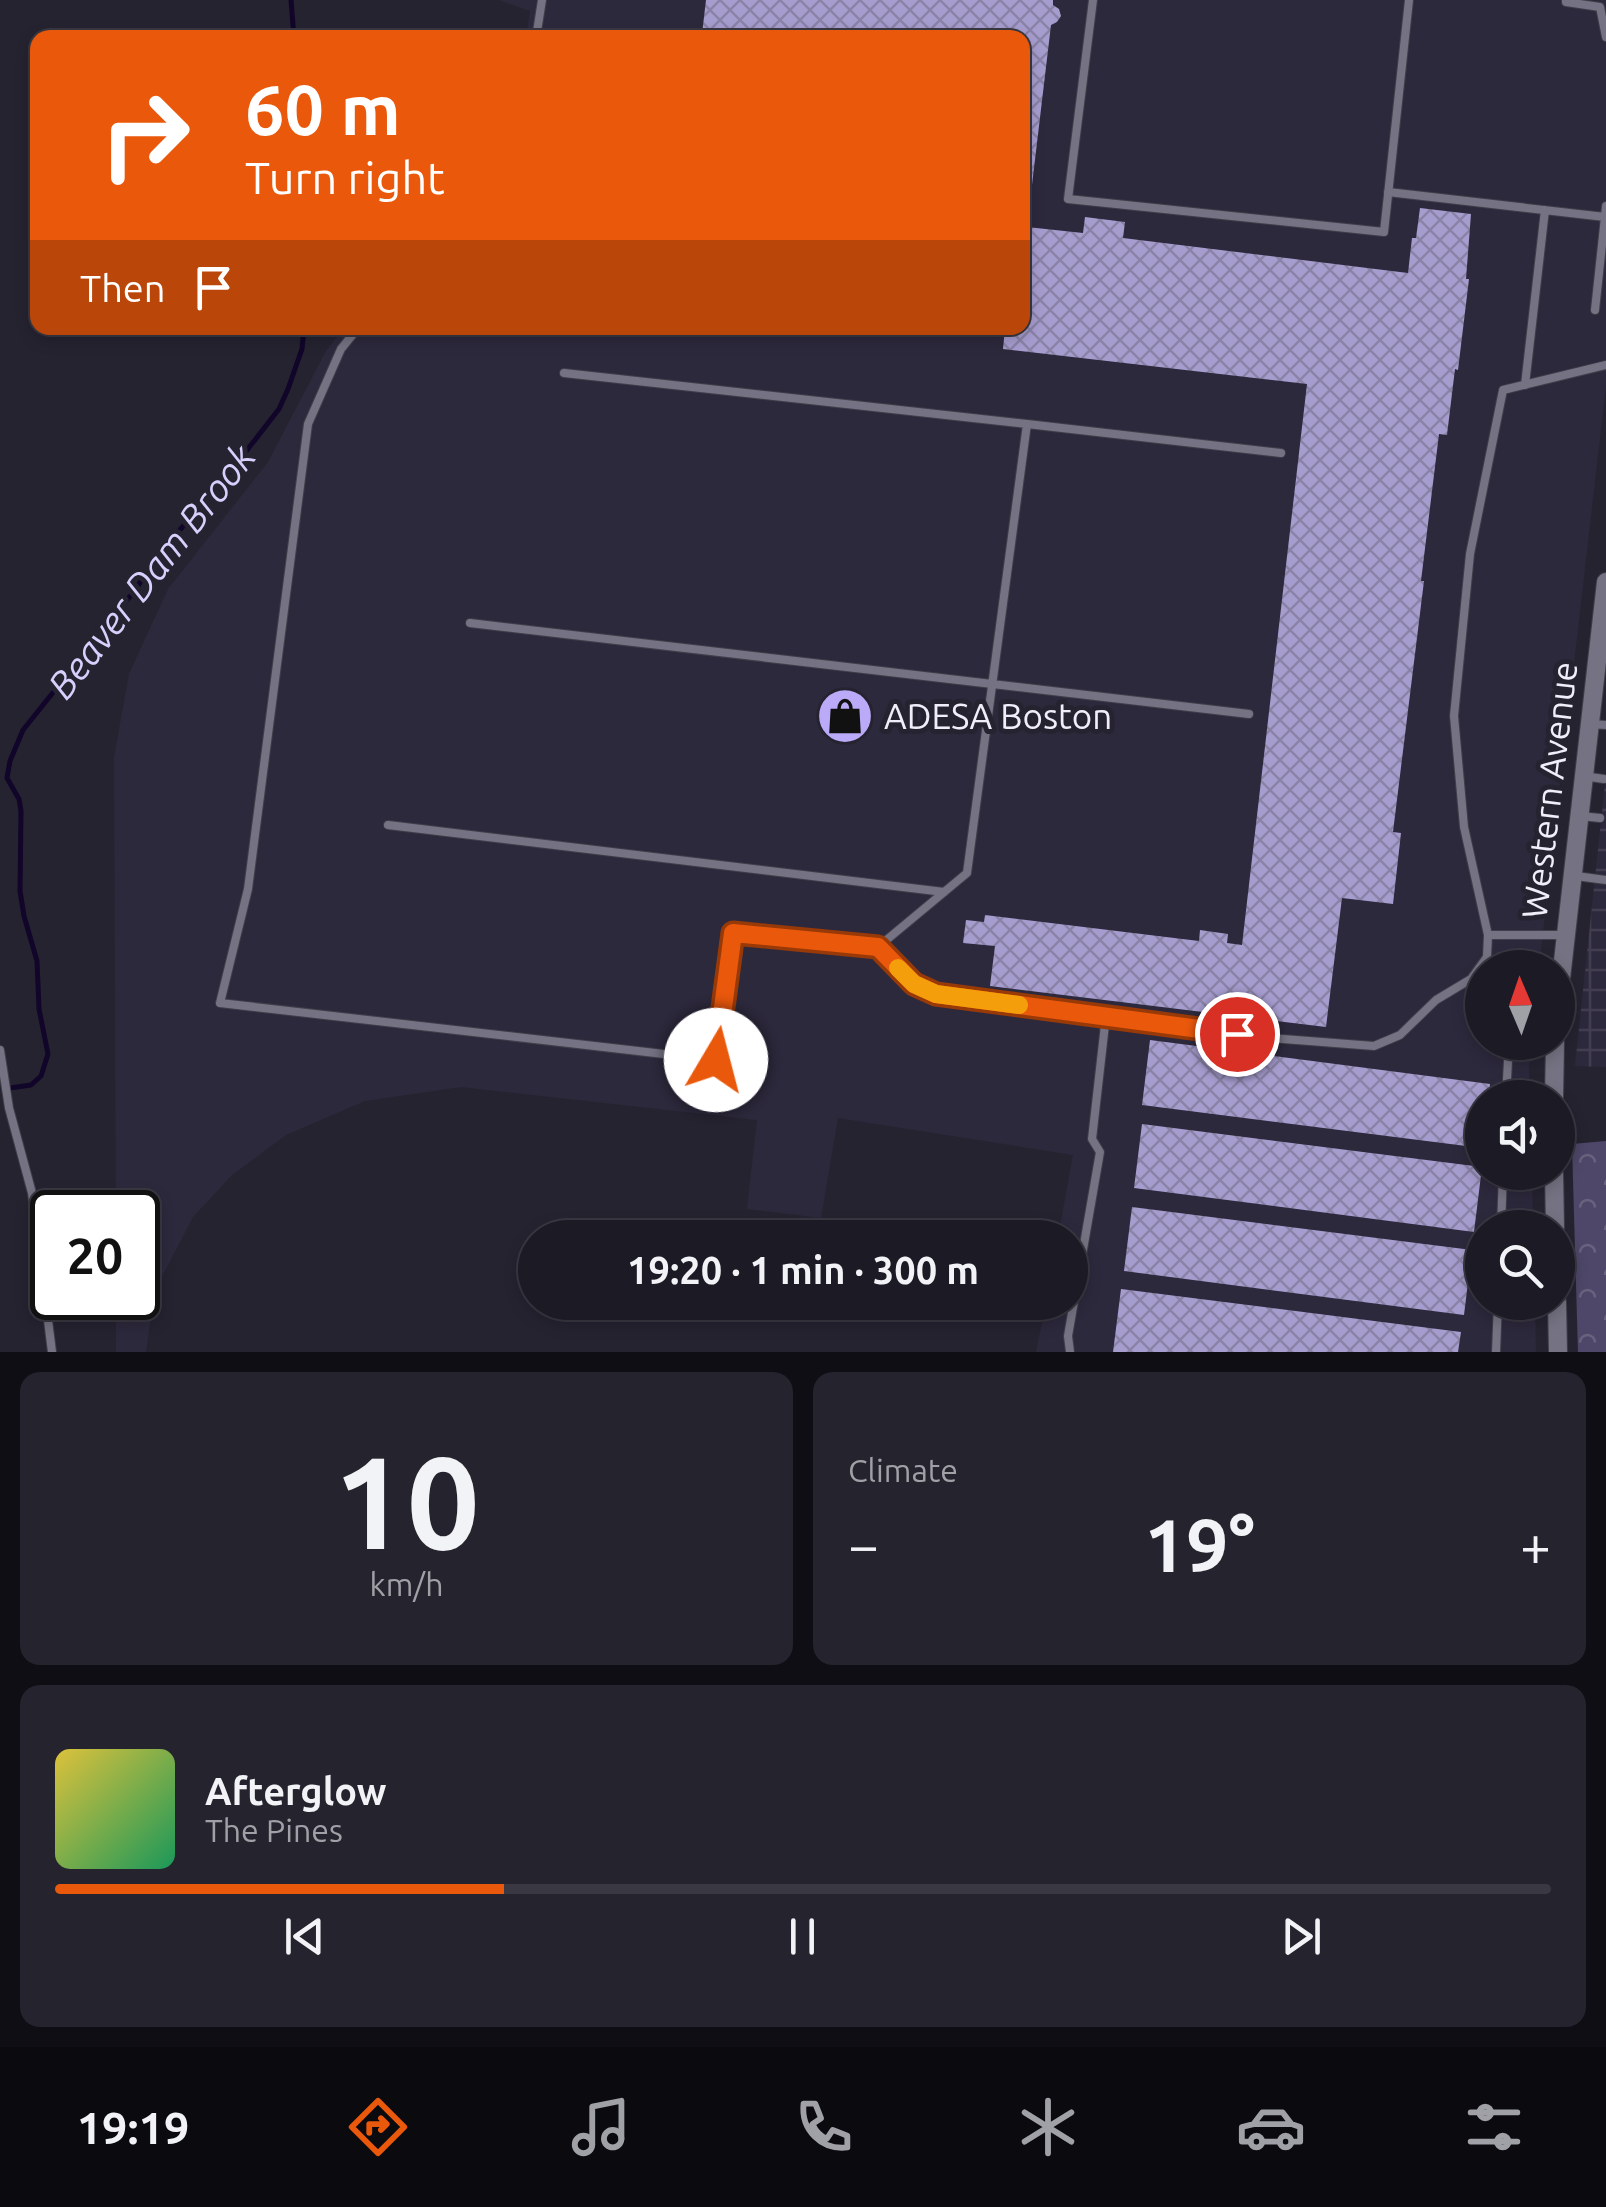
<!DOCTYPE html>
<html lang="en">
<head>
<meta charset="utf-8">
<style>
	body { margin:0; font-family:Ubuntu,sans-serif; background:#25232d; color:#f1f3f6; height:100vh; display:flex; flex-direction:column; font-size:38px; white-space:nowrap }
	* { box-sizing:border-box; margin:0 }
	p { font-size:32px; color:#a0a1a7 }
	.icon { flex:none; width:55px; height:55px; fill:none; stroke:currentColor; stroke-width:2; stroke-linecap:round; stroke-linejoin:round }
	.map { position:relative; height:1352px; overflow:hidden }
	.details { display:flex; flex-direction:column; gap:20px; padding:20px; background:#0f0e14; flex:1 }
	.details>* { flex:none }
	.top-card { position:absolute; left:30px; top:30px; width:1000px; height:305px; border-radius:20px; box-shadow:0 5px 15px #0003,0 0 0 2px #3a3842; background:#ea580c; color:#fff; overflow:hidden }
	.needle { width:65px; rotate:358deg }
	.controls { position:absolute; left:1465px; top:950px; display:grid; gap:20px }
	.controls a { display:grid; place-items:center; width:110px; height:110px; border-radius:50%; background:#1c1a25; box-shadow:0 5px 15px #0003,0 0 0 2px #3a3842; font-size:50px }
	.speed { position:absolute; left:30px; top:1190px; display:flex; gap:20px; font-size:50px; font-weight:700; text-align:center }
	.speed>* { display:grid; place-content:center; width:130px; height:130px; border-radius:50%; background:#1c1a25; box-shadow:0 5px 15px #0003,0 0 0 2px #3a3842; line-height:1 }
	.speed .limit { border:5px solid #111; border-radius:15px; background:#fff; color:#111 }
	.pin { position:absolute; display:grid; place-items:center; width:85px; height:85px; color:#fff; margin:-42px; border:5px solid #fff; border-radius:50%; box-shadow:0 2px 10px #0007 }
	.me { position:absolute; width:110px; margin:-55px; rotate:8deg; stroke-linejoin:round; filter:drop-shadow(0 0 8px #0008) }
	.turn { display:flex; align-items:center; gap:35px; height:210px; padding:0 50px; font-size:45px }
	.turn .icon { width:130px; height:130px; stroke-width:2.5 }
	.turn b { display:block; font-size:70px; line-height:85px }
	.then { display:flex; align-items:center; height:95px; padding:0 50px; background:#0003; gap:20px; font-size:38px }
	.big { font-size:75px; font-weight:700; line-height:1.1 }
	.details .tile { flex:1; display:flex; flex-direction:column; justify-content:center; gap:15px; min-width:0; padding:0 35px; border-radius:20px; background:#25232d }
	.details .dial { align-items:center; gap:0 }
	.dial b { font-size:130px; line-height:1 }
	.song { display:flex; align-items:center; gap:30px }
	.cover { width:120px; height:120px; border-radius:15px; background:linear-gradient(135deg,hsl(50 70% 55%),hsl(150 70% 35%)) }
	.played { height:10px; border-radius:5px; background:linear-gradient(90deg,#ea580c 30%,#3a3842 30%) }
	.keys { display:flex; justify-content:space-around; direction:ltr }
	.heat { display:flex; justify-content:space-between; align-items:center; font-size:55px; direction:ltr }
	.details .tiles { flex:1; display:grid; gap:20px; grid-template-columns:1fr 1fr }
	.tile:last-child { grid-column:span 2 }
	.trip { position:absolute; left:518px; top:1220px; width:570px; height:100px; border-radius:50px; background:#1c1a25; box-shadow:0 5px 15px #0003,0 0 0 2px #3a3842; font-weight:700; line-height:100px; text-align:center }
	.dock { display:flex; height:160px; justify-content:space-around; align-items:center; background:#0b0a0f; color:#a0a1a7 }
	.dock .icon { width:70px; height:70px }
	.dock .current { color:#ea580c }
	.dock b { font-size:45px; color:#f1f3f6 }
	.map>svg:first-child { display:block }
	.built { fill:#2d293d }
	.industrial { fill:url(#industrial-grid) }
	.park { fill:url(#park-crowns) }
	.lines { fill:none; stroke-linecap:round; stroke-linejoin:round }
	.stream { stroke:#11052a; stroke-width:5 }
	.building { fill:url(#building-cross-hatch) }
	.service-casing { stroke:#403e4a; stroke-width:10 }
	.tertiary-casing { stroke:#403e4a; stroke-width:20 }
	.service { stroke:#757283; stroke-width:8 }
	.tertiary { stroke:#757283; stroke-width:18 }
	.route-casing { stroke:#983908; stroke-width:25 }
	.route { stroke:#ea580c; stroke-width:18 }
	.slow { stroke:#f59e0b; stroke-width:18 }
	.labels { text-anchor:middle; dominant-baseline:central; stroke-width:10; stroke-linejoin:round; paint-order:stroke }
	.poi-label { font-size:35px; fill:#f0eef8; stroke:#262331; text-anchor:start }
	.street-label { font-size:35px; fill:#f0eef8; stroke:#262331 }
	.water-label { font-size:38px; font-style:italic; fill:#d7d0fc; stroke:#262331 }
</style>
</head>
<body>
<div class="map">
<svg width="1606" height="1352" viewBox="0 0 1606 1352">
	<defs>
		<pattern id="industrial-grid" width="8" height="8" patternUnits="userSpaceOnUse" patternTransform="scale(2.5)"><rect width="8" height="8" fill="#2d293d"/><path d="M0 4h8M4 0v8" fill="none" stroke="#423e50"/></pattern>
		<pattern id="park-crowns" width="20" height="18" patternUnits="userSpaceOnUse" patternTransform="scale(2.5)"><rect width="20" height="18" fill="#4e4769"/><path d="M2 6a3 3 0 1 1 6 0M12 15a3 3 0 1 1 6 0" fill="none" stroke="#68627f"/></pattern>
		<pattern id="building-cross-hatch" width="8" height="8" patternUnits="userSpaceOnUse" patternTransform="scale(2.5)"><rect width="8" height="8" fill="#a69dcf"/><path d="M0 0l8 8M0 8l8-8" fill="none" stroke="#8a83a7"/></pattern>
	</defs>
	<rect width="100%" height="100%" fill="#262331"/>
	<path class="built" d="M499,0H1606V386L1539,967L1482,968V1042L1531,1043L1529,1065L1530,1097L1482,1098V1172L1532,1173L1533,1227L1482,1228V1302L1535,1303L1536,1352H1036L1046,1303L1070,1302V1238L1058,1237L1073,1155L838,1118L821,1218L747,1209L757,1120L461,1087L365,1101L286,1135L231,1176L193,1217L154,1292L146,1352H116V1298H138V1212H116L114,757L129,674L168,589L268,462L326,351L344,328H1022V38L526,37L530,11Z"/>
	<path class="industrial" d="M1606,774V1067L1575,1066Z"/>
	<path class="park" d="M1606,1141V1352H1578L1572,1144Z"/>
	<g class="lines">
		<path class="stream" d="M291,0L294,38
			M10,1088L31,1085L41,1076L48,1054L39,1009L37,961L24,916L20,891L21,811L19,799L7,778L10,761L23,730L135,590L161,552L233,468L279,409L288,389L302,349L304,328"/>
	</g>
	<path class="building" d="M706,0H1053V5L1059,9L1061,16L1057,22L1051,25L1027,227L1083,233L1085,217L1125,222L1123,238L1408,273L1412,238H1416L1420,208L1471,214L1466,279H1469L1458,370L1455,369L1447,435L1439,434L1421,581H1424L1393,832L1401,833L1393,904L1342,898L1326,1027L990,986L995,946L963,943L966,920L984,922L985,915L1199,941L1200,930L1228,934L1227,943L1242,945L1307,384L1003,349L1005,328H1022V38H730L702,34Z
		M1150,1040L1490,1084L1489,1098H1482V1148L1142,1105Z
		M1142,1124L1482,1167L1474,1232L1134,1188Z
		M1132,1207L1472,1250L1464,1315L1124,1271Z
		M1121,1289L1461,1332L1458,1352H1113Z"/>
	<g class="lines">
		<g class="service-casing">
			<path id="service" d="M1093,0L1068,199L1384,232L1409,0
				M1566,0V2L1600,7L1606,37
				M536,38L542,0
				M1388,192L1605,217L1606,206
				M1595,310L1605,217
				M358,328L341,349L308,424L248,889L220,1003L716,1060L733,933L878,947L914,984L937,994L1270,1038L1374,1046L1400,1035L1436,1000L1471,979L1487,957L1488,935H1564
				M564,373L1027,424L967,873L878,947
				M1525,385L1545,210
				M1027,424L1281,453
				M470,623L1249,714
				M1589,724L1606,725
				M1583,776L1604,779
				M1580,816L1600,818
				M388,825L944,892
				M1576,876L1606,880
				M1488,935L1464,827L1454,716L1470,554L1503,390L1606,365
				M0,1050L9,1108L32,1193L52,1352
				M1506,1098L1509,1042
				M1501,1228L1503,1172
				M1070,1352L1068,1336L1100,1152L1092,1139L1106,1016
				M1496,1352L1498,1302"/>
		</g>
		<g class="tertiary-casing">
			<path id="tertiary" d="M1558,1005L1606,582
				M1554,1098L1555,1042
				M1554,1172L1555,1228
				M1557,1302L1558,1352"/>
		</g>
		<use href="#service" class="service"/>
		<use href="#tertiary" class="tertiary"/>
	</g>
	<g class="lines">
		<g class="route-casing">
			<path id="route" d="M716,1060L733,933L878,947L914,984L936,994L1237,1034"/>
		</g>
		<use href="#route" class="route"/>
		<path class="slow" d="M898,968L914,984L936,994L1019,1005"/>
	</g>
	<defs>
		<g id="shop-disc" transform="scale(2.875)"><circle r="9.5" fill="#baaaf7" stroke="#262331"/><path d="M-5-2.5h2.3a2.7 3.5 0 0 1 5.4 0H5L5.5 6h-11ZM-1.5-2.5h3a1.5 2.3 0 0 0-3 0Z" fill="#111"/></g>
	</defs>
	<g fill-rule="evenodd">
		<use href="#shop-disc" x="845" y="716"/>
	</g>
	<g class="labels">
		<g class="poi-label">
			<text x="884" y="716">ADESA Boston</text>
		</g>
		<g class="street-label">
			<text transform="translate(1549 790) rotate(-83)">Western Avenue</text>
		</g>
		<g class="water-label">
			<text transform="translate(151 571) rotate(-52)">Beaver Dam Brook</text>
		</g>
	</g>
</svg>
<div class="controls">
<a><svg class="needle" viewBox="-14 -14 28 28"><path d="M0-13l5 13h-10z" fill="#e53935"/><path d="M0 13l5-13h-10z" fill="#a0a1a7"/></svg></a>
<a><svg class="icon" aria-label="sound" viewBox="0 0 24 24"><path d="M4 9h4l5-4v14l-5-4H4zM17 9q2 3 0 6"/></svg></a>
<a><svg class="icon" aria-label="search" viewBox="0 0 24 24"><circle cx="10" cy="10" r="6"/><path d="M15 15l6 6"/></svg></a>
</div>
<div class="speed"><div class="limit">20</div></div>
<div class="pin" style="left:1237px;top:1034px;background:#d93025"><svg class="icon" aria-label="arrive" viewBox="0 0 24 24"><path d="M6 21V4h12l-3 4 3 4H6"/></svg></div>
<svg class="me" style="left:716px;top:1060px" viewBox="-20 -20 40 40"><circle r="19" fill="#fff"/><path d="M0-13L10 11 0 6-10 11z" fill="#ea580c"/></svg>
<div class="trip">19:20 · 1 min · 300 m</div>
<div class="top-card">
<div class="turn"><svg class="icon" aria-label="right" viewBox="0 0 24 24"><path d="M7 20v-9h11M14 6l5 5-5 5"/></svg><div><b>60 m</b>Turn right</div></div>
<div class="then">Then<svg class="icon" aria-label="arrive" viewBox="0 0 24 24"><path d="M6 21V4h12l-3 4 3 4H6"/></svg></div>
</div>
</div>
<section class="details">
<div class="tiles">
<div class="tile dial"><b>10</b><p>km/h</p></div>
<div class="tile"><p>Climate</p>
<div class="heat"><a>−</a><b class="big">19°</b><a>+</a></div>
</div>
<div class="tile">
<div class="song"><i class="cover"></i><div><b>Afterglow</b><p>The Pines</p></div></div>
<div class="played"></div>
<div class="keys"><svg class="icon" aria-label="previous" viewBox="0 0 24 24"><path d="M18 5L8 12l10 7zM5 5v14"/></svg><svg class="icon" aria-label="pause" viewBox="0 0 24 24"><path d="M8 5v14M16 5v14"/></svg><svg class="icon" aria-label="next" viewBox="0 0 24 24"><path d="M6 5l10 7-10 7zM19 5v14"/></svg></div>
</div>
</div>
</section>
<nav class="dock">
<b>19:19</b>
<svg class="icon current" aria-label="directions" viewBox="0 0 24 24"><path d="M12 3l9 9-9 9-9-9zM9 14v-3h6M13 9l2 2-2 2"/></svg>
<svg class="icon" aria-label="music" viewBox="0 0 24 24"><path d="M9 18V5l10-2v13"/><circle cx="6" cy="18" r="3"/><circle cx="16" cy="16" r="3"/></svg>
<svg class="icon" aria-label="phone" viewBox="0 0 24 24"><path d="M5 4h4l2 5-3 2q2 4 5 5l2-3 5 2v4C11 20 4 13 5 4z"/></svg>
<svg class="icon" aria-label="climate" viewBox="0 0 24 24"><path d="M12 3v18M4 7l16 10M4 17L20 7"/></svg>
<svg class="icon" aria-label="car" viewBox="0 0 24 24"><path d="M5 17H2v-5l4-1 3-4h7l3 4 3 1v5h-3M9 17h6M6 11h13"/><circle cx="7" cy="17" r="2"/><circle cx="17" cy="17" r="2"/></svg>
<svg class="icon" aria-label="filters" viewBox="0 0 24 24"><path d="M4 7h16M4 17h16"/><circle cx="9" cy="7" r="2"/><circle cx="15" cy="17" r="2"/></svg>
</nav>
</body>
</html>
